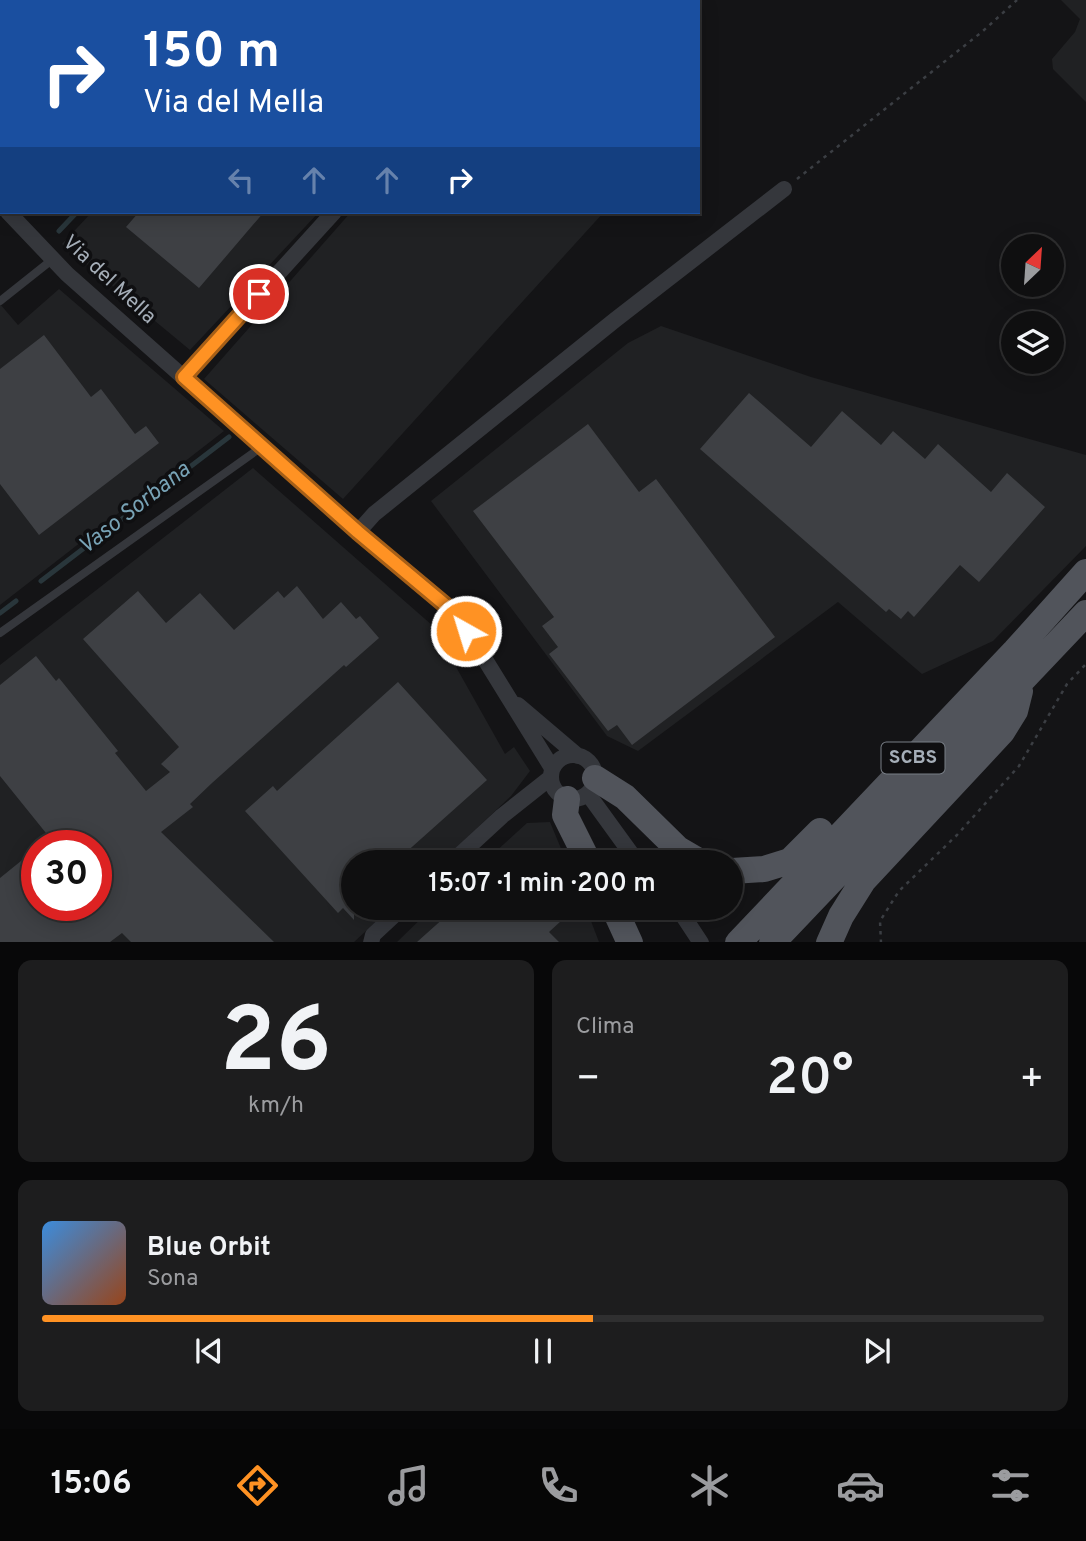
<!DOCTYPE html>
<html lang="it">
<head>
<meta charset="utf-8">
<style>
	body { margin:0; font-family:Overpass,sans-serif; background:#1d1d1e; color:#f1f3f6; height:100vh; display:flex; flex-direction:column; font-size:26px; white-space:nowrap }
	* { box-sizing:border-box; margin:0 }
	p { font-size:23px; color:#9b9c9f }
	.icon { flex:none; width:38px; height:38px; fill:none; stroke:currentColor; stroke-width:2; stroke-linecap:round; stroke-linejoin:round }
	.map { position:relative; height:942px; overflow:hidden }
	.panel { display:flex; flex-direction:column; gap:18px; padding:18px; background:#080809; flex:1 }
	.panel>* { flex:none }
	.top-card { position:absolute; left:0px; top:0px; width:700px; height:214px; box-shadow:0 4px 18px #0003,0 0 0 2px #2f2f30; background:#1a4fa0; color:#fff; overflow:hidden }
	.needle { width:46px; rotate:25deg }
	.tools { position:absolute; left:1001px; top:234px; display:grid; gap:14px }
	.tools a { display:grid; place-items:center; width:63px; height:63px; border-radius:50%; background:#0f0f10; box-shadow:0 4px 18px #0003,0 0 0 2px #2f2f30; font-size:35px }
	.speed { position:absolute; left:21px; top:830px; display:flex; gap:14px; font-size:35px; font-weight:700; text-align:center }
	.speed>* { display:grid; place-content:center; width:91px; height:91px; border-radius:50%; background:#0f0f10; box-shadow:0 4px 18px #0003,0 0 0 2px #2f2f30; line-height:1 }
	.speed .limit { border:10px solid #d22; background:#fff; color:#111 }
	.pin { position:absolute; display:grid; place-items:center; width:60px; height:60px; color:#fff; margin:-30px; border:4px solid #fff; border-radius:50%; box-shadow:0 2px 7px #0007 }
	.me { position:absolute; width:77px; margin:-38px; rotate:321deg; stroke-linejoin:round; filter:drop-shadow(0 0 5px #0008) }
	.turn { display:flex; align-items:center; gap:24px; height:147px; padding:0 28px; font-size:32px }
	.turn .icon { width:91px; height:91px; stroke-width:2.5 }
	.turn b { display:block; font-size:49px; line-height:60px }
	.lanes { display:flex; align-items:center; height:66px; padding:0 28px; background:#0003; justify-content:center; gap:35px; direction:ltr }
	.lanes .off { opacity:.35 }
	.big { font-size:52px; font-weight:600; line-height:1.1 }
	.panel .card { flex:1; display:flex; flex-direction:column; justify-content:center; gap:10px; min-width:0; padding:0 24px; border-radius:14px; background:#1d1d1e }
	.panel .dial { align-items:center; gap:0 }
	.dial b { font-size:91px; line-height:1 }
	.song { display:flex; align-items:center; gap:21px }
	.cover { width:84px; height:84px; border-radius:10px; background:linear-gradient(135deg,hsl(210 70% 55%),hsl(20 70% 35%)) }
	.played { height:7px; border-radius:4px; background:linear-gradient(90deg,#ff9223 55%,#2f2f30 55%) }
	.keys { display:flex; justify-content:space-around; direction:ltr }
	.heat { display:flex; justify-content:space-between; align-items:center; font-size:38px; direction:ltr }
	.panel .tiles { flex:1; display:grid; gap:18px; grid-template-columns:1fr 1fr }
	.card:last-child { grid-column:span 2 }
	.trip { position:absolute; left:341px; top:850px; width:402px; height:70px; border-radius:35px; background:#0f0f10; box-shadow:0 4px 18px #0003,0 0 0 2px #2f2f30; font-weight:600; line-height:70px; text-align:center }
	.tab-bar { display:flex; height:112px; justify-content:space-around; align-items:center; background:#060606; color:#9b9c9f }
	.tab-bar .icon { width:49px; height:49px }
	.tab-bar .current { color:#ff9223 }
	.tab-bar b { font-size:32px; color:#f1f3f6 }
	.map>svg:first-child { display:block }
	.built { fill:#202123; fill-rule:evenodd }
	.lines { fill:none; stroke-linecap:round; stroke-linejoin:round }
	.stream { stroke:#29363b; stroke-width:5 }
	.building { fill:#3e4044 }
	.path { stroke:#3b3e43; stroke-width:2.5; stroke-dasharray:3.5 5; stroke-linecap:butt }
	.lane { stroke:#35373c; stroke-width:8 }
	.street { stroke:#35373c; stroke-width:16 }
	.primary { stroke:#51545b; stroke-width:26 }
	.route-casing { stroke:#a65f17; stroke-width:18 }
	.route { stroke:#ff9223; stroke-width:12 }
	.labels { text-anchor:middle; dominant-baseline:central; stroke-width:7; stroke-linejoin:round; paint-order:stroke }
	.shield { fill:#0f0f11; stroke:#787e86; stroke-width:2 }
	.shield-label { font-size:19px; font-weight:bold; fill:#a5aeb8 }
	.street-label { font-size:21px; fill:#a5aeb8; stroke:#0f0f11 }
	.water-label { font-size:23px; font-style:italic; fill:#78a3b6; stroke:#0f0f11 }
</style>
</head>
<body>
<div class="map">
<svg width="1086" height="943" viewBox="0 0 1086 943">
	<rect width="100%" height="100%" fill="#141416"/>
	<path class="built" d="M0,0L13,2H2V142Z
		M40,0H184L42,2Z
		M307,0H484L486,2H306Z
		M1061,0H1086V102L1053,69L1052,59L1075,32L1080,19Z
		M92,212H319L190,350L62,244Z
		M351,212H604L343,499L204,379Z
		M59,289L224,431L0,605V304L18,325Z
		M661,326L811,377L1086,455V546L993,641L922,674L838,602L638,751L607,736L431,501L628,343Z
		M253,468L433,626L505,754L514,747L530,771L511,796L440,863H354V908H391L354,942L0,943V665ZM37,845H96V905H37Z
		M550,822L567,863H483L527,823Z
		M432,908H586L599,942L396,943Z"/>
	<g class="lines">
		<path class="stream" d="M281,2L283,0
			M59,231L77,212
			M41,581L229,437
			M0,613L16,601"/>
	</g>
	<path class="building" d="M139,212H264L199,288L126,227Z
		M44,335L91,397L101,389L135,434L146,426L159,443L39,535L0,484V369Z
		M749,393L811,447L842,411L881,445L893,431L925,459L938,444L991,492L1007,473L1045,507L979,582L960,565L914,617L908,611L901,619L889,609L886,612L700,449Z
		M588,424L639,492L656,479L775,637L632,745L617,725L608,731L549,654L558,647L542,626L554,617L473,511Z
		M297,586L323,619L341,602L356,619L360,616L379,638L346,667L344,665L212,783L190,804L193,807L161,832L274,942H131L122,933L110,942H0V878L37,848V905H96V845H41L50,838L0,776V685L36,656L56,681L59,678L118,751L115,753L146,791L170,772L161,764L179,747L83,639L138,591L166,623L200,593L234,630L278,591L284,598Z
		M398,682L487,780L394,863H354V920L343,908L338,913L245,811L273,786L277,791Z
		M455,908H555L561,921L549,932L559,942H417Z"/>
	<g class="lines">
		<path class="path" d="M797,179L983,31L1017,0
			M881,943L880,921L899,891L957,835L1019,766L1067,684L1086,664"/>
		<path class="lane" d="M0,301L53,259
			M0,633L263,446"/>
		<path class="street" d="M8,212L67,274L358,532L450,609L481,653L552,768
			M184,377L334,212
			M358,532L374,514L615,320L784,189
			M518,705L578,756
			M551 777a22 22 0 1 1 44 0a22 22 0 1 1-44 0Z
			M588,794L638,863
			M451,863L502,816L550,778
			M678,908L701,943
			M371,943L373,935L402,908"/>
		<path class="primary" d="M595,778L625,797L678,849L702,863
			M567,799L565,815L589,863
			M732,871L764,869L790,861L820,831
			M614,908L630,943
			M738,943L1015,651L1086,572
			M772,943L1086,613
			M829,943L841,916L863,881L1002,732L1015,711L1020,691"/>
	</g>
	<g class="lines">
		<g class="route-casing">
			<path id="route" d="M259,294L184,377L358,532L450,609L466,631"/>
		</g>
		<use href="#route" class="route"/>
	</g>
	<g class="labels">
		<rect class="shield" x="881.5" y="742.5" width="63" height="31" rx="5"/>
		<g class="shield-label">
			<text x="913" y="758">SCBS</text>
		</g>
		<g class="street-label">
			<text transform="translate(109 280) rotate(43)">Via del Mella</text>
		</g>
		<g class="water-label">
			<text transform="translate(135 509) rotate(-38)">Vaso Sorbana</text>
		</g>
	</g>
</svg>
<div class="tools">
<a><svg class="needle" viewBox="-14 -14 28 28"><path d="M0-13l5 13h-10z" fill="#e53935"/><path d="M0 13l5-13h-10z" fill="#9b9c9f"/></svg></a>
<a><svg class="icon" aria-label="layers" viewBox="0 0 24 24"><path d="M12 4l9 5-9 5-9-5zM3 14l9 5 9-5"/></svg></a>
</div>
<div class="speed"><div class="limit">30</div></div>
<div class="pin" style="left:259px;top:294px;background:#d93025"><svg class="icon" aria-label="arrive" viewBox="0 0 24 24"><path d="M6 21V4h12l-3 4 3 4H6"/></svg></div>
<svg class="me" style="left:466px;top:631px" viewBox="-20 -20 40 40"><circle r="17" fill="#ff9223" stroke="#fff" stroke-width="3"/><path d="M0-11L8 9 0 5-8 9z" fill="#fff"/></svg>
<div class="trip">15:07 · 1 min · 200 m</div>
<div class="top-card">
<div class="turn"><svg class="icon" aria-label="right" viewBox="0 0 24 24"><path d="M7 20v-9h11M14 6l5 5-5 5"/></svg><div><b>150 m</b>Via del Mella</div></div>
<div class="lanes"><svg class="icon off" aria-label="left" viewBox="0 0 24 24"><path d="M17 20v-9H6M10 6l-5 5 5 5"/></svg><svg class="icon off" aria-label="ahead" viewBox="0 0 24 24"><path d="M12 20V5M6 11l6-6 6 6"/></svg><svg class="icon off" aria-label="ahead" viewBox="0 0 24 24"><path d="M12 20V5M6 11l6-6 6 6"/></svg><svg class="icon" aria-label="right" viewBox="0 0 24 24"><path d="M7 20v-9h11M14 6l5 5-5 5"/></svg></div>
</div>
</div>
<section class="panel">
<div class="tiles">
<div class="card dial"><b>26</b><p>km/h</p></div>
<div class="card"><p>Clima</p>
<div class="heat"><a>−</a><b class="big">20°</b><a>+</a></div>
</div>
<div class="card">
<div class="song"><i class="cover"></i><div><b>Blue Orbit</b><p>Sona</p></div></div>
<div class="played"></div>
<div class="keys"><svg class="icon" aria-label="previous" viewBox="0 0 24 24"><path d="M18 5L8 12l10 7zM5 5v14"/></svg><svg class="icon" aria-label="pause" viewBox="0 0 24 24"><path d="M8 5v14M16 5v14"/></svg><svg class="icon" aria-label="next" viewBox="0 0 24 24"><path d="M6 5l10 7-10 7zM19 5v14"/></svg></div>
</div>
</div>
</section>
<nav class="tab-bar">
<b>15:06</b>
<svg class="icon current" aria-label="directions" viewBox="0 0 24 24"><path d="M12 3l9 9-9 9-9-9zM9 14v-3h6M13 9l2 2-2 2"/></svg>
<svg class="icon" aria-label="music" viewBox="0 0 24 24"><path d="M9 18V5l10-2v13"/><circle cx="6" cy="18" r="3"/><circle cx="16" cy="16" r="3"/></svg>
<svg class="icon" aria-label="phone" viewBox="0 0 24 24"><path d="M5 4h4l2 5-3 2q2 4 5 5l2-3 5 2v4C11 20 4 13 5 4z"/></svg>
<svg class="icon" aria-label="climate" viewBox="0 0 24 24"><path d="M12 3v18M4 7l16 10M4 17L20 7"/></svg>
<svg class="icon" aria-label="car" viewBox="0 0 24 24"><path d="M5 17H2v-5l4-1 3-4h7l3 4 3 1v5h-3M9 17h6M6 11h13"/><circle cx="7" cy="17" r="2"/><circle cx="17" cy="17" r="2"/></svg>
<svg class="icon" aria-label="filters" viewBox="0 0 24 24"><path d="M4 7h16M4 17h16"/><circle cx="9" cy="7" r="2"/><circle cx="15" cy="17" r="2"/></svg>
</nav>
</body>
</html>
